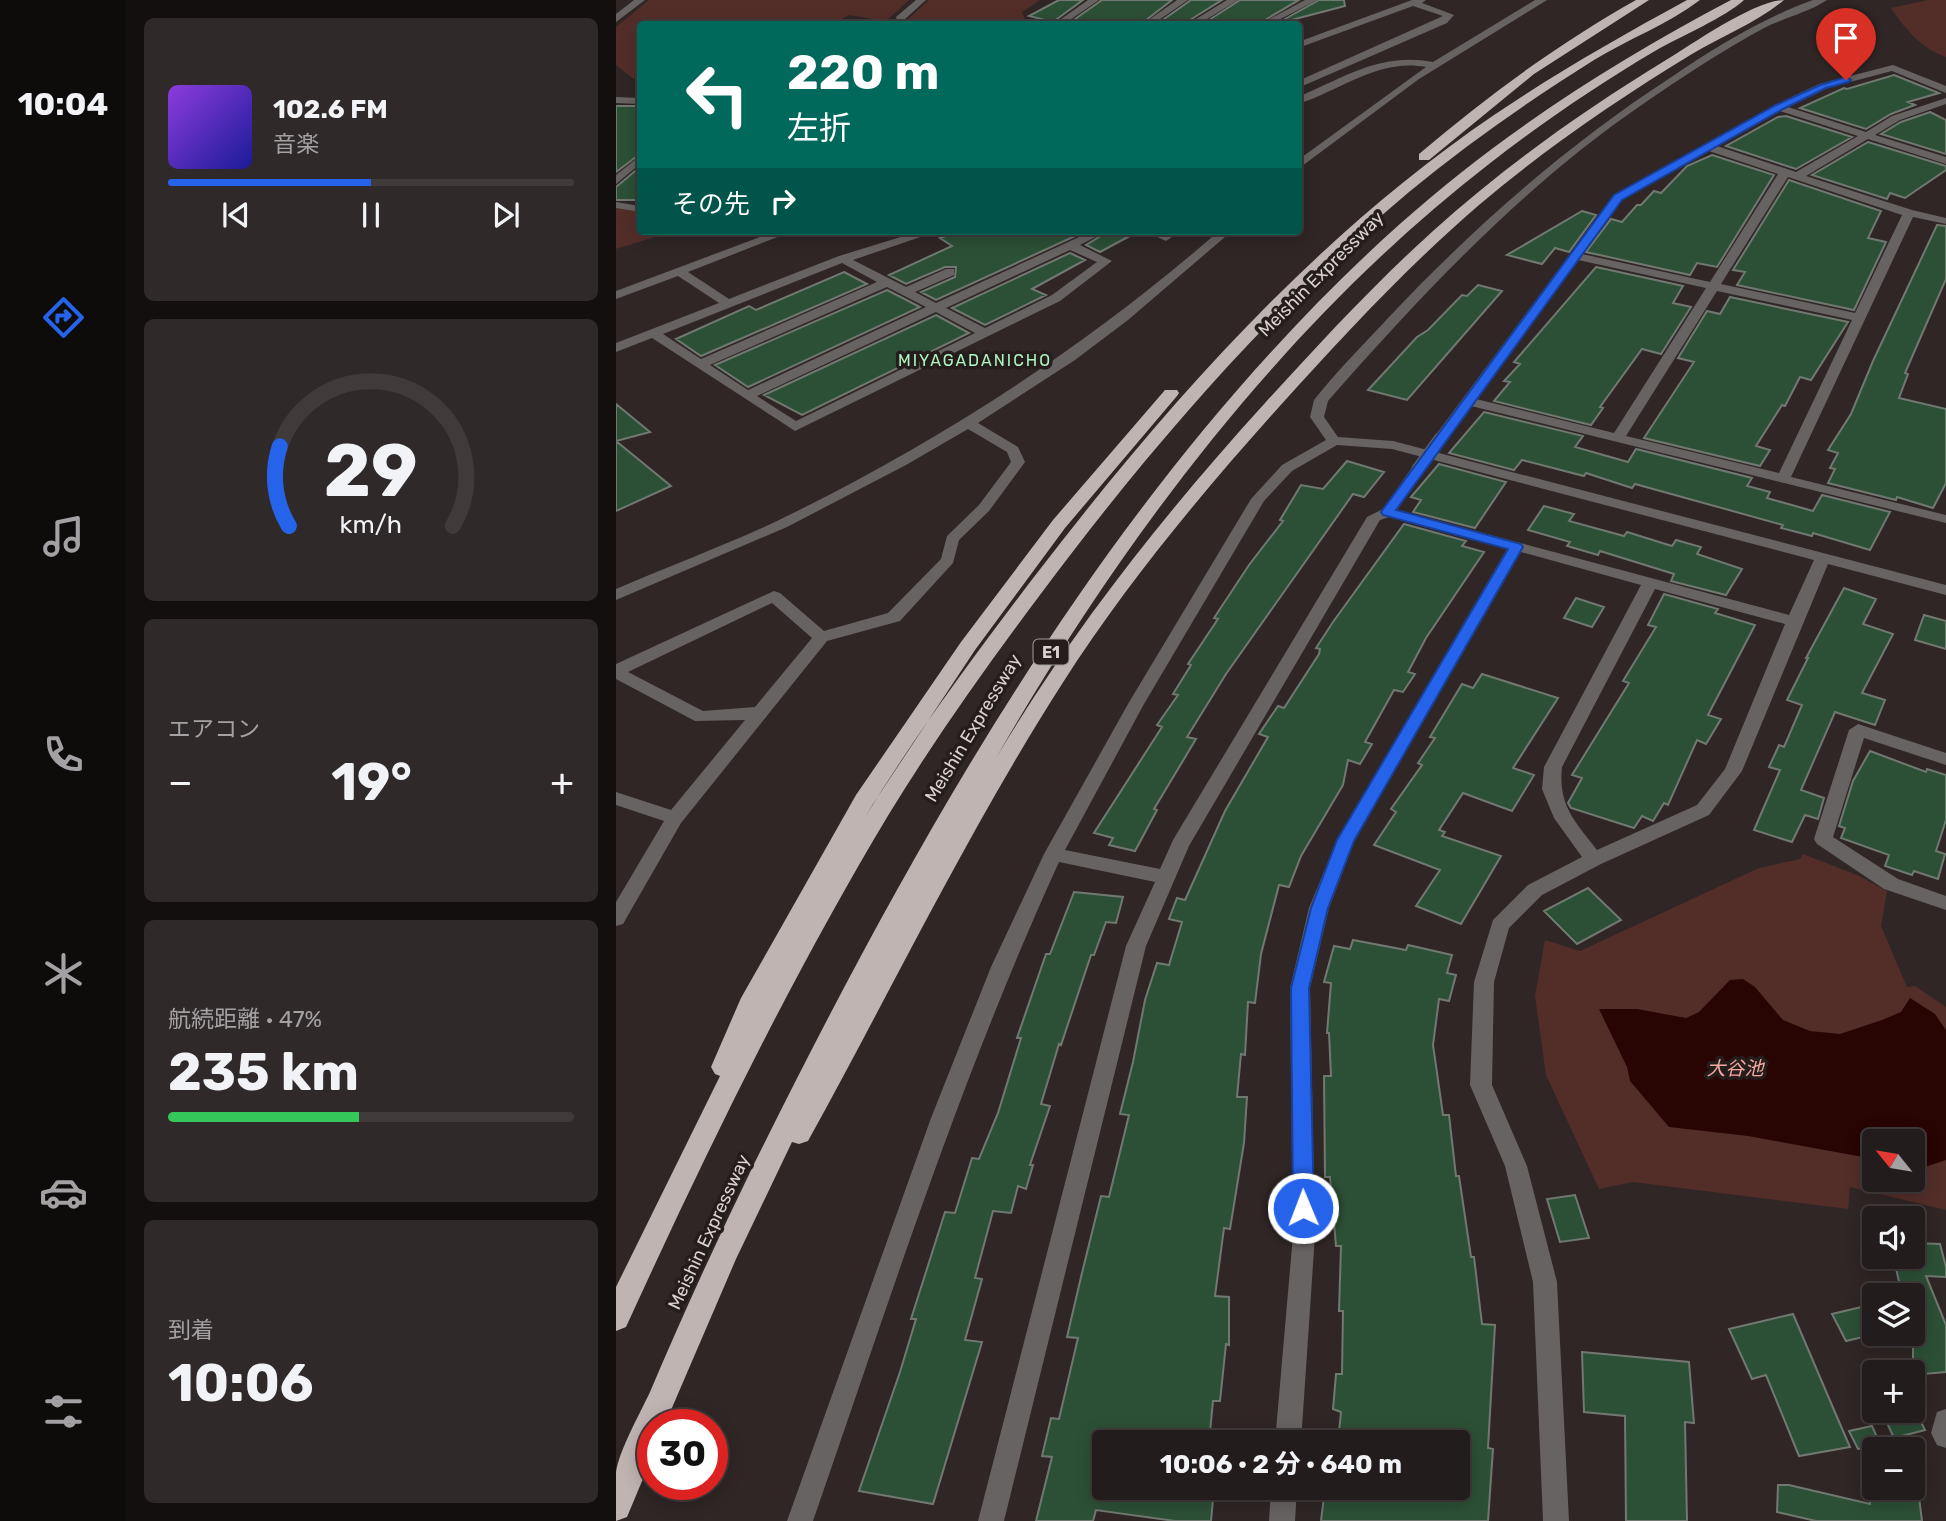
<!DOCTYPE html>
<html lang="ja">
<head>
<meta charset="utf-8">
<style>
	body { margin:0; font-family:Rubik,"Noto Sans JP",sans-serif; background:#2f2929; color:#f1f3f6; height:100vh; display:flex; flex-direction:column; font-size:26px; white-space:nowrap }
	* { box-sizing:border-box; margin:0 }
	p { font-size:23px; color:#a3a1a3 }
	.icon { flex:none; width:38px; height:38px; fill:none; stroke:currentColor; stroke-width:2; stroke-linecap:round; stroke-linejoin:round }
	.map { position:relative; flex:1; overflow:hidden }
	.details { display:flex; flex-direction:column; gap:18px; padding:18px; background:#130f0f; width:490px }
	.details>* { flex:none }
	.top-card { position:absolute; left:21px; top:21px; width:665px; height:214px; border-radius:7px; box-shadow:0 4px 18px #0003,0 0 0 2px #403a3b; background:#00695c; color:#fff; overflow:hidden }
	.needle { width:46px; rotate:300deg }
	.fabs { position:absolute; left:1246px; top:1129px; display:grid; gap:14px }
	.fabs a { display:grid; place-items:center; width:63px; height:63px; border-radius:7px; background:#231c1c; box-shadow:0 4px 18px #0003,0 0 0 2px #403a3b; font-size:35px }
	.speed { position:absolute; left:21px; top:1409px; display:flex; gap:14px; font-size:35px; font-weight:700; text-align:center }
	.speed>* { display:grid; place-content:center; width:91px; height:91px; border-radius:50%; background:#231c1c; box-shadow:0 4px 18px #0003,0 0 0 2px #403a3b; line-height:1 }
	.speed .limit { border:10px solid #d22; background:#fff; color:#111 }
	.pin { position:absolute; display:grid; place-items:center; width:60px; height:60px; color:#fff; margin:-72px -30px; border-radius:50% 50% 50% 0; rotate:-45deg; box-shadow:0 0 7px #0007 }
	.pin .icon { rotate:45deg }
	.me { position:absolute; width:77px; margin:-38px; rotate:359deg; stroke-linejoin:round; filter:drop-shadow(0 0 5px #0008) }
	.turn { display:flex; align-items:center; gap:24px; height:147px; padding:0 35px; font-size:32px }
	.turn .icon { width:91px; height:91px; stroke-width:2.5 }
	.turn b { display:block; font-size:49px; line-height:60px }
	.then { display:flex; align-items:center; height:66px; padding:0 35px; background:#0003; gap:14px; font-size:26px }
	.big { font-size:52px; font-weight:700; line-height:1.1 }
	.details .tile { flex:1; display:flex; flex-direction:column; justify-content:center; gap:10px; min-width:0; padding:0 24px; border-radius:10px; background:#2f2929 }
	.details .dial { align-items:center; gap:0 }
	.dial svg { height:182px; overflow:visible; fill:none; stroke:#403a3b; stroke-width:7; stroke-linecap:round; text-anchor:middle }
	.dial text { fill:#f1f3f6; stroke:none }
	.song { display:flex; align-items:center; gap:21px }
	.cover { width:84px; height:84px; border-radius:10px; background:linear-gradient(135deg,hsl(270 70% 55%),hsl(240 70% 35%)) }
	.played { height:7px; border-radius:4px; background:linear-gradient(90deg,#2563eb 50%,#403a3b 50%) }
	.keys { display:flex; justify-content:space-around; direction:ltr }
	.heat { display:flex; justify-content:space-between; align-items:center; font-size:38px; direction:ltr }
	.charge { height:10px; border-radius:5px; background:linear-gradient(90deg,#34c759 47%,#403a3b 0) }
	.trip { position:absolute; left:476px; top:1430px; width:378px; height:70px; border-radius:7px; background:#231c1c; box-shadow:0 4px 18px #0003,0 0 0 2px #403a3b; font-weight:700; line-height:70px; text-align:center }
	main { display:flex; flex:1; min-height:0 }
	.tab-bar { display:flex; flex-direction:column; width:126px; justify-content:space-around; align-items:center; background:#0e0b0b; color:#a3a1a3 }
	.tab-bar .icon { width:49px; height:49px }
	.tab-bar .selected { color:#2563eb }
	.tab-bar b { font-size:32px; color:#f1f3f6 }
	.map>svg:first-child { display:block }
	.green { fill:#532e29; fill-rule:evenodd }
	.water { fill:#280403 }
	.building { fill:#2c5036; stroke:#717872; stroke-width:2 }
	.lines { fill:none; stroke-linecap:round; stroke-linejoin:round }
	.minor { fill:#676362; fill-rule:evenodd }
	.highway { fill:#bfb4b2; fill-rule:evenodd }
	.minor-bridge { stroke:#676362; stroke-width:13 }
	.route { fill:#2563eb; stroke:#184099; stroke-width:2 }
	.labels { text-anchor:middle; dominant-baseline:central; stroke-width:7; stroke-linejoin:round; paint-order:stroke }
	.far-neighbourhood-label { font-size:16px; letter-spacing:2px; fill:#aff4bf; stroke:#251d1c }
	.shield { fill:#251d1c; stroke:#a29c9b; stroke-width:2 }
	.shield-label { font-size:16px; font-weight:bold; fill:#d8d2d1 }
	.street-label { font-size:18px; fill:#d8d2d1; stroke:#251d1c }
	.water-label { font-size:19px; font-style:italic; fill:#f4a89e; stroke:#251d1c }
</style>
</head>
<body>
<main>
<nav class="tab-bar">
<b>10:04</b>
<svg class="icon selected" aria-label="directions" viewBox="0 0 24 24"><path d="M12 3l9 9-9 9-9-9zM9 14v-3h6M13 9l2 2-2 2"/></svg>
<svg class="icon" aria-label="music" viewBox="0 0 24 24"><path d="M9 18V5l10-2v13"/><circle cx="6" cy="18" r="3"/><circle cx="16" cy="16" r="3"/></svg>
<svg class="icon" aria-label="phone" viewBox="0 0 24 24"><path d="M5 4h4l2 5-3 2q2 4 5 5l2-3 5 2v4C11 20 4 13 5 4z"/></svg>
<svg class="icon" aria-label="climate" viewBox="0 0 24 24"><path d="M12 3v18M4 7l16 10M4 17L20 7"/></svg>
<svg class="icon" aria-label="car" viewBox="0 0 24 24"><path d="M5 17H2v-5l4-1 3-4h7l3 4 3 1v5h-3M9 17h6M6 11h13"/><circle cx="7" cy="17" r="2"/><circle cx="17" cy="17" r="2"/></svg>
<svg class="icon" aria-label="filters" viewBox="0 0 24 24"><path d="M4 7h16M4 17h16"/><circle cx="9" cy="7" r="2"/><circle cx="15" cy="17" r="2"/></svg>
</nav>
<section class="details">
<div class="tile">
<div class="song"><i class="cover"></i><div><b>102.6 FM</b><p>音楽</p></div></div>
<div class="played"></div>
<div class="keys"><svg class="icon" aria-label="previous" viewBox="0 0 24 24"><path d="M18 5L8 12l10 7zM5 5v14"/></svg><svg class="icon" aria-label="pause" viewBox="0 0 24 24"><path d="M8 5v14M16 5v14"/></svg><svg class="icon" aria-label="next" viewBox="0 0 24 24"><path d="M6 5l10 7-10 7zM19 5v14"/></svg></div>
</div>
<div class="tile dial"><svg viewBox="0 0 100 80">
<path d="M14 69A42 42 0 1 1 86 69"/>
<path d="M14 69A42 42 0 0 1 10 34" stroke="#2563eb"/>
<text x="50" y="56" font-size="32" font-weight="700">29</text>
<text x="50" y="72" font-size="11">km/h</text>
</svg></div>
<div class="tile"><p>エアコン</p>
<div class="heat"><a>−</a><b class="big">19°</b><a>+</a></div>
</div>
<div class="tile"><p>航続距離 · 47%</p><b class="big">235 km</b><div class="charge"></div></div>
<div class="tile"><p>到着</p><b class="big">10:06</b></div>
</section>
<div class="map">
<svg width="1330" height="1521" viewBox="0 0 1330 1521">
	<rect width="100%" height="100%" fill="#2f2625"/>
	<path class="green" d="M33,0H293L270,21L232,15L219,24H24V79L16,78L0,65V27Z
		M313,0H424L406,12L411,24H295L292,19Z
		M1312,0H1330V57C1306,49 1289,29 1275,8Z
		M0,208L24,212V231H58L0,249Z
		M1187,854L1241,875L1271,891L1265,926L1291,987L1299,986L1330,1007V1210L1234,1187L1232,1209L1017,1182L983,1189L930,1075L919,996L929,940L964,951L1143,868L1184,859ZM1258,1141H1297V1180H1258Z"/>
	<path class="water" d="M1127,979L1139,987L1167,1020L1194,1031L1224,1034L1266,1020L1285,1012L1294,998L1319,1014L1330,1030V1160L1309,1167L1297,1166V1141H1258V1159L1132,1136L1053,1127L1014,1081L1011,1067L983,1009H1021L1070,1018L1083,1012L1114,980Z"/>
	<path class="building" d="M443,0H467L437,22L413,16Z
		M486,0H556L525,24H452Z
		M575,0H606L574,20V24H541Z
		M624,0H683L642,24H587Z
		M703,0H728L729,6L660,24Z
		M1278,75L1323,93L1292,102L1299,105L1275,114L1250,129L1184,108L1228,88L1231,89Z
		M0,106H24V154L0,172Z
		M1314,112L1330,120V154L1265,134L1285,122Z
		M1170,116L1236,137L1180,169L1110,146L1162,117Z
		M1252,142L1330,166V170L1289,198L1274,193L1271,199L1196,175Z
		M1096,155L1158,175L1101,267L1081,263L1074,275L970,252L995,219L1006,222L1021,205H1025L1038,191L1045,193L1071,166Z
		M24,167V200H0V187Z
		M1173,180L1265,211L1252,238L1270,242L1238,310L1121,285L1129,272L1117,270Z
		M966,211L980,215L953,252L939,248L926,264L891,255Z
		M1321,225L1330,226V279L1289,373L1292,374L1283,398L1330,409V483L1317,508L1281,497L1280,500L1212,483L1219,469L1214,468L1222,453L1212,450L1235,414L1257,361Z
		M345,231H470L320,300L305,292L339,277L340,267H329L290,284L273,275L336,246L324,238Z
		M493,231H523L484,252L470,245Z
		M454,253L469,260L416,289L430,295L369,325L336,308Z
		M980,267L1067,286L1057,303L1075,307L1045,354L1026,349L984,407L987,408L975,425L878,401L894,382L888,381L904,364L898,362Z
		M228,272L251,284L85,356L60,339L133,306L140,310Z
		M862,285L886,291L791,400L752,390L801,337L812,330L846,295L851,296Z
		M271,290L304,307L132,387L99,365Z
		M1114,297L1232,322L1195,380L1184,377L1169,406L1166,405L1140,446L1154,450L1144,466L1028,438L1078,362L1062,358L1091,311L1104,314Z
		M320,315L353,333L186,415L148,395Z
		M0,404L34,432L0,441L55,486L0,511Z
		M868,412L967,436L959,447L1012,462L1020,449L1136,478L1131,486L1154,492L1151,498L1197,511L1206,495L1274,512L1254,550L1197,533L1196,536L1165,528L1167,525L1019,484L1016,488L970,473L968,476L906,460L898,470L833,453Z
		M731,461L768,472L748,497L737,494L610,674L571,737L580,739L538,809L541,810L519,851L493,845L497,838L478,833L546,727L541,725L562,695L557,694L575,665L572,664L602,619L598,618L633,565L667,521L664,520L685,485L707,489Z
		M823,464L890,482L859,528L797,512L805,500L795,497Z
		M928,506L958,514L953,521L1008,536L1011,532L1056,546L1060,540L1085,547L1081,554L1126,569L1110,595L1055,581L1058,574L984,551L982,555L951,546L954,542L912,530Z
		M788,524L850,541L846,546L868,552L810,638L792,672L799,674L787,692L778,690L749,742L756,744L744,764L732,760L727,785L685,856L673,887L663,885L645,954L639,1003L632,1002L629,1055L625,1054L621,1097H631L628,1143L614,1229L608,1228L599,1296L613,1297V1345L610,1344L604,1401H597L593,1442H488V1488H589L588,1498L597,1499L595,1521H559L480,1510L477,1521H420L436,1457L426,1456L435,1418L443,1419L462,1338L451,1337L465,1277L485,1196L493,1197L513,1115L504,1114L517,1062L529,1000L541,963L553,965L566,922L553,919L561,898L569,900L609,811L652,737L643,734L662,706L668,708L703,654L704,649L700,648L717,622Z
		M1228,588L1260,599L1247,624L1277,634L1246,693L1269,700L1259,725L1219,712L1185,790L1208,798L1202,819L1189,815L1176,842L1138,830L1164,770L1153,767L1163,745L1168,747L1186,705L1171,700L1192,658H1190Z
		M1048,594L1102,609L1099,613L1139,625L1092,715L1105,719L1090,744L1081,740L1052,805L1048,803L1037,821L1026,816L1018,828L955,808L952,803L966,778L956,775L1013,683L1007,681L1040,627L1032,625Z
		M960,598L988,607L976,627L948,618Z
		M1308,615L1330,621V649L1299,640Z
		M866,674L942,698L897,768L918,775L896,811L847,793L823,830L829,832L826,836L885,856L845,924L800,906L824,870L758,845L780,812L775,809L806,765L802,763L819,738L814,737L846,684L857,688Z
		M1254,751L1310,772L1311,769L1330,775V820L1320,851L1329,854L1322,879L1298,871L1296,875L1269,866L1273,855L1225,838L1229,828L1223,826L1237,781Z
		M972,888L1005,920L961,944L928,911Z
		M458,892L507,897L500,923L490,922L478,955H475L445,1045L443,1044L425,1104L434,1106L414,1165H417L410,1189L402,1186L395,1213L377,1211L359,1278L366,1279L349,1340L366,1342L317,1504L243,1491L284,1372L300,1319H295L329,1212L339,1213L356,1158L363,1159L382,1113L405,1038H401L430,954H434Z
		M737,940L790,950L792,945L836,955L831,973L840,975L833,1001L823,999L817,1045L827,1115H833L840,1176H843L855,1257H858L866,1324L879,1325L872,1448L877,1449L872,1521H705L709,1488H842V1442H722L725,1412L717,1409L720,1374H726L727,1311H723L725,1246H720L714,1177H709L708,1076H715L713,1033H711L715,983L708,982L718,946L734,949Z
		M959,1195L973,1238L944,1242L931,1199Z
		M1297,1243L1324,1244L1330,1267V1277L1310,1276L1330,1325V1372L1297,1375V1295H1270L1269,1291L1285,1290L1277,1256H1297Z
		M1258,1304L1260,1334L1230,1341L1216,1314Z
		M1177,1314L1221,1417L1234,1447L1183,1456L1150,1375L1136,1379L1113,1329Z
		M966,1352L1073,1362L1078,1423L1069,1422L1071,1521H1010L1009,1416L968,1412Z
		M1265,1410H1299L1309,1430L1278,1438Z
		M1256,1426L1265,1446L1242,1449L1233,1431Z
		M1162,1485H1173L1254,1504L1253,1490L1303,1497L1306,1521H1200L1161,1512Z"/>
	<g class="lines">
		<path class="minor" d="M18,0H29L0,22V14Z
			M300,0H310L288,20L290,24H282L280,17Z
			M472,0H483L448,24H438Z
			M561,0H572L537,24H527Z
			M611,0H622L583,24L575,22Z
			M689,0H701L655,24H644Z
			M796,0H810L806,3L838,15L831,23L682,88V81L827,16L797,6L682,48V42Z
			M919,0H931L803,79L682,169V160L810,67C763,58 725,90 682,104V97C729,77 765,52 817,62Z
			M1197,0H1211C1193,12 1168,18 1148,28C1106,51 1066,77 1027,104C907,186 807,293 712,401L708,417L722,437L777,441L1330,585V595L1212,564L1126,771L1093,815L985,864L926,895L893,928L878,982L876,1085L911,1166L941,1282L953,1521H927L917,1282L889,1166L854,1085L858,982L877,920L912,885L966,857L938,818L926,789L928,767L1025,585L905,552L739,840L713,908L694,988L699,1235L685,1442H659L677,1235L674,988L693,908L721,840L891,549L773,517L764,520L573,846L530,946L388,1521H362L510,946L539,882L443,862C345,1076 274,1299 197,1521H171L315,1118L375,967L428,854L512,704L635,499L666,465L710,440L694,417L698,400C721,371 748,344 773,317C859,226 952,144 1057,76C1101,46 1147,18 1197,0ZM721,445L776,449L1198,560L1173,615L781,510L809,469L807,466H797L767,509L751,517L557,840L544,869L449,850L528,704L648,501L676,471ZM1039,589L1169,624L1109,769L1081,805L981,850C959,821 942,806 946,767Z
			M1277,65L1330,86V93L1276,71L1211,88L1172,107L1250,132L1276,116L1330,98V104L1284,120L1259,135L1330,157V164L1252,139L1190,176L1296,210L1330,218V224L1297,217L1175,477L1330,515V523L855,406L829,442H819V436L998,195L1159,105L1203,84ZM1164,111L1242,136L1180,172L1101,146ZM1093,151L1162,174L1094,282L966,254L1006,199ZM1172,177L1286,215L1239,313L1105,284ZM962,260L1090,288L998,433L860,399ZM1101,291L1236,320L1163,473L1010,436Z
			M0,97L24,98V104L0,103Z
			M24,156V164L0,184V175Z
			M0,202L24,206V212L0,208Z
			M160,231H177L72,272L113,299L223,256L304,231H322L237,260L290,287L330,269H338V275L299,292L320,303L476,231H491L464,245L496,261L444,301L179,431L36,338L0,352V343L103,303L62,276L0,299V291ZM454,250L481,262L436,295L369,328L330,308ZM226,263L261,282L85,359L47,334ZM271,287L310,307L132,390L94,365ZM320,312L359,333L180,421L141,396Z
			M528,231H545L556,237L550,241Z
			M603,231H616L512,320L459,360L362,423L402,447L409,462L373,511L343,540L337,563L284,621L211,641L65,823L7,924L0,926V902L48,821L0,805V792L55,810L129,720L79,721L0,679V664L158,591L164,593L208,631L272,613L325,559L331,536L363,505L395,462L391,452L352,429L290,465L171,527L0,600V589C53,566 108,546 161,521C321,443 469,348 603,231ZM156,603L196,638L139,707L87,711L12,672Z
			M1242,724L1330,753V765L1248,738L1217,837L1282,879L1330,896V910L1268,889L1201,844L1198,839L1233,730Z
			M1330,1409V1448L1321,1445L1315,1433L1321,1412Z
			M655,1488H681L679,1521H653Z"/>
		<path class="highway" d="M1020,0H1033L918,74L813,160H803V154C871,96 942,44 1020,0Z
			M1071,0H1084C1053,24 1012,39 978,60C914,100 851,144 793,192C654,309 536,445 427,591C373,663 320,737 273,814C174,979 90,1152 10,1327L0,1331V1287L104,1076L99,1074L95,1067L125,998L240,795L345,642L437,520L549,390H561L563,393L561,396L449,528L359,650L257,804L248,819C299,735 358,656 418,577C550,405 697,238 878,115C940,73 1005,36 1071,0Z
			M1115,0H1128C1110,17 1063,37 1039,51C981,85 926,123 873,164C670,321 508,536 380,758C457,629 549,513 649,403C703,344 757,285 817,231C889,166 968,110 1050,60C1078,43 1139,0 1168,0C1142,22 1106,36 1076,54C1002,99 929,149 863,205C791,267 727,336 663,407C585,494 509,585 446,684C352,831 276,989 192,1141L183,1144L176,1142L120,1259L49,1424H37V1455L11,1517L0,1521C0,1505 0,1488 0,1472C3,1451 24,1413 34,1392C67,1314 102,1238 139,1162C306,825 502,476 785,223C885,134 997,62 1115,0Z"/>
		<path class="minor-bridge" d="M802,469L824,439"/>
	</g>
	<path class="route" d="M1230,77L1235,80L1233,82L1210,88L1167,109L1006,200L780,510L905,544L907,547L738,841L712,908L693,988L698,1208L695,1214L687,1217L680,1214L677,1208L675,988L695,908L721,840L892,549L767,515L765,512L998,195L1160,105L1204,85Z"/>
	<g class="labels">
		<g class="far-neighbourhood-label">
			<text x="359" y="360">MIYAGADANICHO</text>
		</g>
		<rect class="shield" x="417.5" y="639.5" width="35" height="25" rx="5"/>
		<g class="shield-label">
			<text x="435" y="652">E1</text>
		</g>
		<g class="street-label">
			<text transform="translate(705 274) rotate(-45)">Meishin Expressway</text>
			<text transform="translate(357 728) rotate(-59)">Meishin Expressway</text>
			<text transform="translate(93 1232) rotate(-65)">Meishin Expressway</text>
		</g>
		<g class="water-label">
			<text x="1119" y="1068">大谷池</text>
		</g>
	</g>
</svg>
<div class="fabs">
<a><svg class="needle" viewBox="-14 -14 28 28"><path d="M0-13l5 13h-10z" fill="#e53935"/><path d="M0 13l5-13h-10z" fill="#a3a1a3"/></svg></a>
<a><svg class="icon" aria-label="sound" viewBox="0 0 24 24"><path d="M4 9h4l5-4v14l-5-4H4zM17 9q2 3 0 6"/></svg></a>
<a><svg class="icon" aria-label="layers" viewBox="0 0 24 24"><path d="M12 4l9 5-9 5-9-5zM3 14l9 5 9-5"/></svg></a>
<a>+</a>
<a>−</a>
</div>
<div class="speed"><div class="limit">30</div></div>
<div class="pin" style="left:1230px;top:80px;background:#d93025"><svg class="icon" aria-label="arrive" viewBox="0 0 24 24"><path d="M6 21V4h12l-3 4 3 4H6"/></svg></div>
<svg class="me" style="left:687px;top:1208px" viewBox="-20 -20 40 40"><circle r="17" fill="#2563eb" stroke="#fff" stroke-width="3"/><path d="M0-11L8 9 0 5-8 9z" fill="#fff"/></svg>
<div class="trip">10:06 · 2 分 · 640 m</div>
<div class="top-card">
<div class="turn"><svg class="icon" aria-label="left" viewBox="0 0 24 24"><path d="M17 20v-9H6M10 6l-5 5 5 5"/></svg><div><b>220 m</b>左折</div></div>
<div class="then">その先<svg class="icon" aria-label="right" viewBox="0 0 24 24"><path d="M7 20v-9h11M14 6l5 5-5 5"/></svg></div>
</div>
</div>
</main>
</body>
</html>
